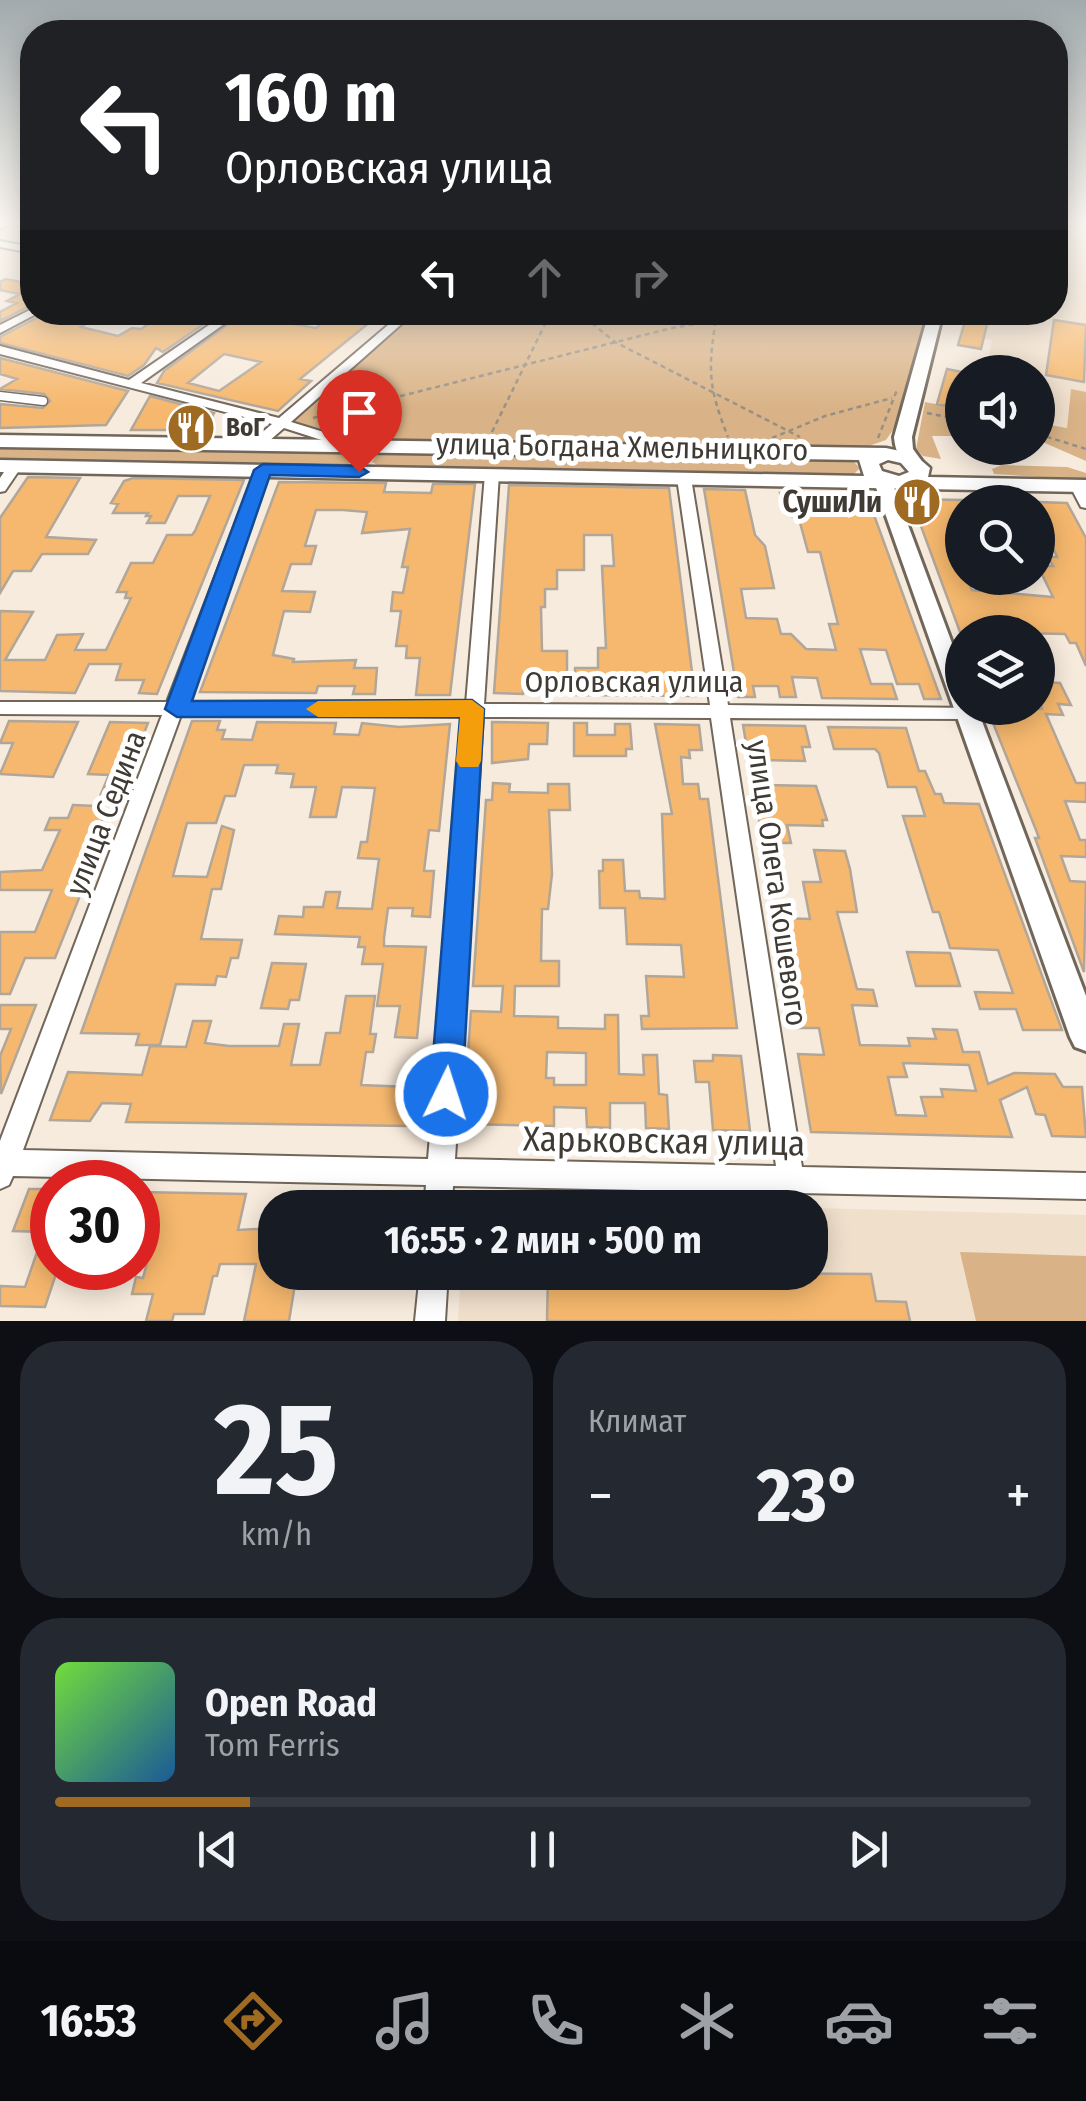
<!DOCTYPE html>
<html lang="ru">
<head>
<meta charset="utf-8">
<style>
	body { margin:0; font-family:"Fira Sans Condensed",sans-serif; background:#242831; color:#f1f3f6; height:100vh; display:flex; flex-direction:column; font-size:38px; white-space:nowrap }
	* { box-sizing:border-box; margin:0 }
	p { font-size:32px; color:#9ea1a6 }
	.icon { flex:none; width:55px; height:55px; fill:none; stroke:currentColor; stroke-width:2; stroke-linecap:round; stroke-linejoin:round }
	.map { position:relative; height:1321px; overflow:hidden }
	.sheet { display:flex; flex-direction:column; gap:20px; padding:20px; background:#0d0f14; flex:1 }
	.sheet>* { flex:none }
	.guide { position:absolute; left:20px; top:20px; width:1048px; height:305px; border-radius:40px; box-shadow:0 5px 25px #0003; background:#202124; color:#fff; overflow:hidden }
	.buttons { position:absolute; left:945px; top:355px; display:grid; gap:20px }
	.buttons a { display:grid; place-items:center; width:110px; height:110px; border-radius:50%; background:#171b24; box-shadow:0 5px 25px #0003; font-size:50px }
	.speed { position:absolute; left:30px; top:1160px; display:flex; gap:20px; font-size:50px; font-weight:700; text-align:center }
	.speed>* { display:grid; place-content:center; width:130px; height:130px; border-radius:50%; background:#171b24; box-shadow:0 5px 25px #0003; line-height:1 }
	.speed .limit { border:15px solid #d22; background:#fff; color:#111 }
	.pin { position:absolute; display:grid; place-items:center; width:85px; height:85px; color:#fff; margin:-102px -42px; border-radius:50% 50% 50% 0; rotate:-45deg; box-shadow:0 0 10px #0007 }
	.pin .icon { rotate:45deg }
	.me { position:absolute; width:110px; margin:-55px; rotate:4deg; stroke-linejoin:round; filter:drop-shadow(0 0 8px #0008) }
	.turn { display:flex; align-items:center; gap:35px; height:210px; padding:0 40px; font-size:45px }
	.turn .icon { width:130px; height:130px; stroke-width:2.5 }
	.turn b { display:block; font-size:70px; line-height:85px }
	.lanes { display:flex; align-items:center; height:95px; padding:0 40px; background:#0003; justify-content:center; gap:50px; direction:ltr }
	.lanes .off { opacity:.35 }
	.big { font-size:75px; font-weight:700; line-height:1.1 }
	.sheet .card { flex:1; display:flex; flex-direction:column; justify-content:center; gap:15px; min-width:0; padding:0 35px; border-radius:40px; background:#242831 }
	.sheet .dial { align-items:center; gap:0 }
	.dial b { font-size:130px; line-height:1 }
	.song { display:flex; align-items:center; gap:30px }
	.cover { width:120px; height:120px; border-radius:15px; background:linear-gradient(135deg,hsl(100 70% 55%),hsl(210 70% 35%)) }
	.played { height:10px; border-radius:5px; background:linear-gradient(90deg,#9f6b23 20%,#363941 20%) }
	.keys { display:flex; justify-content:space-around; direction:ltr }
	.heat { display:flex; justify-content:space-between; align-items:center; font-size:55px; direction:ltr }
	.sheet .tiles { flex:1; display:grid; gap:20px; grid-template-columns:1fr 1fr }
	.card:last-child { grid-column:span 2 }
	.trip { position:absolute; left:258px; top:1190px; width:570px; height:100px; border-radius:40px; background:#171b24; box-shadow:0 5px 25px #0003; font-weight:700; line-height:100px; text-align:center }
	.tabs { display:flex; height:160px; justify-content:space-around; align-items:center; background:#090b0e; color:#9ea1a6 }
	.tabs .icon { width:70px; height:70px }
	.tabs .current { color:#9f6b23 }
	.tabs b { font-size:45px; color:#f1f3f6 }
	.map>svg:first-child { display:block }
	.built { fill:#f0dfcb }
	.green { fill:#d9b387 }
	.building { fill:#f6b86e; stroke:#b2a699; stroke-width:2.5; fill-rule:evenodd }
	.lines { fill:none; stroke-linecap:round; stroke-linejoin:round }
	.service-far1-casing { stroke:#71665a; stroke-width:9 }
	.service-casing { stroke:#71665a; stroke-width:11 }
	.minor-casing { stroke:#71665a; stroke-width:4 }
	.tertiary-casing { stroke:#71665a; stroke-width:6 }
	.secondary-casing { stroke:#71665a; stroke-width:5 }
	.path { stroke:#978f85; stroke-width:2.5; stroke-dasharray:5 4; stroke-linecap:butt }
	.service-far1 { stroke:#fff; stroke-width:5 }
	.service { stroke:#fff; stroke-width:8 }
	.minor { fill:#fff; fill-rule:evenodd }
	.tertiary { fill:#fff; fill-rule:evenodd }
	.secondary { fill:#fff; fill-rule:evenodd }
	.route { fill:#1a73e8; stroke:#114b97; stroke-width:2.5 }
	.slow { fill:#f59e0b }
	.labels { text-anchor:middle; dominant-baseline:central; stroke-width:10; stroke-linejoin:round; paint-order:stroke }
	.far-poi-label { font-size:25px; font-weight:bold; fill:#3f3a34; stroke:#fff; text-anchor:start }
	.street-label { font-size:30px; fill:#3f3a34; stroke:#fff }
	.poi-label { font-size:30px; font-weight:bold; fill:#3f3a34; stroke:#fff; text-anchor:end }
	.near-street-label { font-size:35px; fill:#3f3a34; stroke:#fff }
</style>
</head>
<body>
<div class="map">
<svg width="1086" height="1321" viewBox="0 0 1086 1321">
	<rect width="100%" height="100%" fill="#f7ebdd"/>
	<path class="built" d="M1055,236L1086,240V392L1071,390L1067,428L1038,423V372H985L992,340L959,334L965,313L1055,312Z
		M465,1199L685,1205L789,1207H464Z
		M810,1208L1086,1215V1321H458L461,1273L810,1272Z"/>
	<path class="green" d="M415,313H928L893,430L886,440L863,448L349,440L294,423L295,417Z
		M1071,389L1086,392V461L1038,440V423L1067,428Z
		M925,402L962,409V436H932L941,459L923,456L916,449Z
		M0,446L353,451L357,456L347,466L0,460Z
		M379,452L850,458L860,468L853,475L840,476L379,466L372,462Z
		M1002,465L1067,467L1086,473V480L994,474L992,469Z
		M960,1252L1086,1256V1321H976Z"/>
	<path class="building" d="M5,279L32,284V305L0,321V312L17,303L7,301L20,294L0,290V282Z
		M39,312H92L77,321L87,323L81,327L118,336L132,328L141,329L167,312H221L163,352L156,348L144,365L128,376L0,343V337L38,317Z
		M245,312L287,319L282,322L316,328L332,315L370,322L300,379L311,381L278,411L157,383L164,371ZM224,354L261,362L219,391L188,383Z
		M968,312H990L981,349L958,345Z
		M1054,320L1086,325L1084,382L1046,375Z
		M0,358L128,391L106,425L0,428V404L43,408L50,401L44,394L0,389L17,379L0,374Z
		M947,369L962,372V409L937,404Z
		M150,396L214,413L205,430H131Z
		M28,477L80,478L46,537L96,540L88,554H42L31,571H13L0,593V518Z
		M133,478L244,480L157,694L139,693L144,680H116L121,664H89L75,693L0,691V611L33,612L5,660H45L57,635L83,634L75,650H106L131,598H125L127,592H117L131,563H153L167,535H192L195,531L210,496H178L165,523H147L151,516H146L148,513H113L118,504L111,503L124,481Z
		M279,482L386,483L384,492L431,493L433,484H475L450,695H416L420,658H406L407,646H396L401,611H391L393,592L403,593L408,567H402L410,529L362,533L367,512L343,510H316L305,546H316L311,564H291L282,591L315,592L310,612L284,611L273,655L294,659L293,662L356,660L354,668H377L375,694H353L355,686H318L316,693L200,692Z
		M509,485L669,488L695,696L575,695V668H598V648H606L602,566H614L612,535H584V570H557V589H545V607H541L542,651H567V678H524L523,694L494,693Z
		M704,489L745,490L755,535L765,546L774,588L741,589L746,618L777,619L781,634H791L806,649L836,650L829,624H838L820,552H808L799,519L785,514L780,493H866L941,699H924L919,684H897L886,650L860,649L871,684H892L897,699L822,698L817,678L792,677L796,697H780L778,686H753L755,697H738Z
		M911,499L962,500V578L967,579L972,590L1053,597L1038,566H1053L1048,557H1057L1038,513V502L1067,503L1086,538V666L1076,643H1070L1065,634L960,632Z
		M1044,682L1060,683L1071,705L1058,704L1063,715L1046,714L1076,783H1086V802L1065,801L1080,840H1086V857L1061,856L1070,881L1086,882L1084,972L1035,838H1039L1036,830L987,708L1042,709L1038,692L1049,693Z
		M9,721L78,722L53,777L0,774L13,743H0Z
		M192,721H220L217,730H225L222,739L252,740L257,722L336,723L334,734L359,735L362,723L399,727L450,724L439,831L429,830L424,871H434L430,917L412,916L413,908H388L384,938V946L426,947L417,1038L395,1037L400,1006H377L383,964H362L365,947H358L360,937L275,934L279,916L303,917L304,907H323L326,892H340L337,908L372,909L379,859L358,858L361,842H367L375,788L342,787L336,817H310L316,787H291L294,774L276,773L278,765H244L235,796H225L216,823H187L173,876L207,877L222,826L234,830L221,889H212L201,939L242,940L238,958H231L226,977L217,976L215,985L176,984L160,1045H136L139,1034L81,1033Z
		M110,722L148,723L118,799L98,801L109,775L88,774Z
		M492,722L548,723L547,744H529L528,759L492,763Z
		M574,723H587V735H615V724H630L632,749H626V756H574Z
		M655,724L699,725L702,750H689L690,758L681,757L683,784H698L700,799H708L737,1028L642,1029L641,1016H649L646,976L684,977L681,945L627,944L625,908H600L599,871H603V860H623L625,891H639L640,898L665,899L662,814H672Z
		M743,725L805,726L810,747H802L805,761L762,760L767,785L816,786L827,820H822L823,826L787,825L791,843H763Z
		M828,727L906,728L919,771H925L935,794H941L944,803L979,804L1062,1030H1023L1016,1009H980L975,992L1013,993L998,950L950,948L939,912H933L903,816H925L916,787H888L879,753L875,749H834Z
		M493,783L510,784L509,792L548,793V784H569L570,810H549L552,874L548,909H542L541,961H559V986H515L514,1016L558,1017V1028L605,1029V1015H618L619,1074L644,1075L643,1055H657L659,1094L667,1095L669,1129L646,1128L645,1103H610V1128L587,1127L586,1108L554,1107V1126L463,1124L471,1011L501,1012L503,986H473L486,800H492ZM547,1052L586,1053V1085H554V1078H546Z
		M73,805L97,806L103,817L93,843H101L55,958H25L10,994H0V932H35L52,890H0V872L42,870L60,830H45L50,818H68Z
		M814,850L845,851L850,869L857,912H837L857,989L873,990L877,1006L852,1005L860,1045L910,1046L908,1038L936,1039L933,1029L957,1030L963,1052H979L988,1084L1014,1073L1055,1074L1063,1087H1082L1086,1137L1052,1136L1045,1115L1036,1114L1027,1087L1000,1100L1012,1137L811,1132L798,1054L824,1055L819,1028H794L776,918L810,919L803,882H821ZM903,1063L969,1065L976,1091L941,1089L943,1097H921L926,1116L896,1115L888,1077H907Z
		M907,952L950,953L960,986H916Z
		M272,963L306,964L299,1000H290L288,1009L261,1008Z
		M346,996H375L370,1034H376L373,1052H366L361,1085L410,1087L407,1126L126,1122L131,1104L102,1103L90,1121L50,1120L68,1072L142,1075L150,1046L186,1047L193,1021H211L205,1043L229,1046H279L284,1024H299L291,1065H320L326,1033H340Z
		M0,1005H36L1,1094L0,1056L11,1029H0Z
		M713,1055L741,1056L750,1131L713,1130L709,1082H696L694,1061H713Z
		M29,1189H52V1268H58L45,1307L0,1306V1286L25,1287L44,1232L13,1231Z
		M138,1192L246,1194L238,1230L275,1228V1272H297L289,1321H244L256,1264H220L217,1276H213L204,1314H174L172,1321H146L153,1294H132L136,1277L143,1278L152,1243L138,1242Z
		M548,1272L871,1274L876,1301L906,1302L910,1321H547Z"/>
	<g class="lines">
		<g class="service-far1-casing">
			<path id="service-far1" d="M0,396L15,398"/>
		</g>
		<g class="service-casing">
			<path id="service" d="M0,396L43,401"/>
		</g>
		<g class="minor-casing">
			<path id="minor" d="M0,223H12L0,229Z
				M0,241L32,247V253L0,247Z
				M32,309L36,314L0,333V325Z
				M228,312H241L141,383L279,418L394,320L366,312H415L291,422L363,444V450H353L284,428L261,448H251V442L272,424L0,354V346L129,380Z
				M15,462L22,466L5,491L0,492V478L10,463Z
				M263,466L270,470L186,703L466,704L485,474L492,470L499,474L484,704L710,705L677,478L684,474L691,478L728,705L974,708L976,713L974,718L967,719L730,718L802,1167L1086,1173V1199L453,1186L452,1208H424L426,1185L13,1176L9,1185L0,1189V1141L162,715L0,714V702H167L256,470ZM181,715L465,717L428,1159L23,1150ZM483,717L711,718L776,1166L455,1159Z
				M1077,482L1082,483L1086,490V508L1081,507L1070,486Z
				M420,1272H448L445,1321H415Z"/>
		</g>
		<g class="tertiary-casing">
			<path id="tertiary" d="M929,312H943L912,437L913,449L921,460L912,465C899,462 895,449 894,437Z
				M883,476L892,482L962,670V708H977L1086,996V1051L1075,1047L1070,1037L874,482Z"/>
		</g>
		<g class="secondary-casing">
			<path id="secondary" d="M0,435L886,448L914,454L930,468L928,477L1086,480V492L0,472V460L864,476L859,460L0,447ZM888,460L901,463L909,472L899,476L882,471L879,464Z"/>
		</g>
		<path class="path" d="M578,312L615,342L800,437
			M717,312C708,368 707,384 728,437
			M927,413L962,420
			M313,418L672,328L764,312
			M492,432L551,312
			M1038,434L1086,449
			M772,438L825,416L892,398
			M878,438L897,390"/>
		<use href="#service-far1" class="service-far1"/>
		<use href="#service" class="service"/>
		<use href="#minor" class="minor"/>
		<use href="#tertiary" class="tertiary"/>
		<use href="#secondary" class="secondary"/>
	</g>
	<linearGradient id="sky" x2="0" y2="1"><stop stop-color="#a1aaac"/><stop offset="0.55" stop-color="#fbf6f0"/><stop offset="1" stop-color="#fbf6f0" stop-opacity="0"/></linearGradient>
	<rect width="1086" height="408" fill="url(#sky)"/>
	<path class="route" d="M263,464L359,466L368,472L359,477L270,475L192,701L472,700L484,709L462,1094L458,1105L446,1110L434,1105L430,1094L460,717H177L165,709L254,470Z"/>
	<path class="slow" d="M472,700L484,709L481,761L478,767H460L456,761L460,717H318L306,709L318,701Z"/>
	<defs>
		<g id="restaurant-disc" transform="scale(2.5)"><circle r="9.5" fill="#9f6b23" stroke="#fff"/><path d="M-5-6h1v4h1v-4h1v4h1v-4h1v5L-1.5 .5V6h-2V.5L-5-1ZM5-6V6H3V1.5H1.5Q1.5-4 5-6Z" fill="#fff"/></g>
	</defs>
	<g fill-rule="evenodd">
		<use href="#restaurant-disc" x="191" y="428"/>
		<use href="#restaurant-disc" x="917" y="502"/>
	</g>
	<g class="labels">
		<g class="far-poi-label">
			<text x="226" y="428">ВоГ</text>
		</g>
		<g class="street-label">
			<text transform="translate(622 447) rotate(1)">улица Богдана Хмельницкого</text>
			<text x="634" y="682">Орловская улица</text>
			<text transform="translate(106 813) rotate(-69)">улица Седина</text>
			<text transform="translate(777 883) rotate(82)">улица Олега Кошевого</text>
		</g>
		<g class="poi-label">
			<text x="882" y="502">СушиЛи</text>
		</g>
		<g class="near-street-label">
			<text transform="translate(664 1141) rotate(1)">Харьковская улица</text>
		</g>
	</g>
</svg>
<div class="buttons">
<a><svg class="icon" aria-label="sound" viewBox="0 0 24 24"><path d="M4 9h4l5-4v14l-5-4H4zM17 9q2 3 0 6"/></svg></a>
<a><svg class="icon" aria-label="search" viewBox="0 0 24 24"><circle cx="10" cy="10" r="6"/><path d="M15 15l6 6"/></svg></a>
<a><svg class="icon" aria-label="layers" viewBox="0 0 24 24"><path d="M12 4l9 5-9 5-9-5zM3 14l9 5 9-5"/></svg></a>
</div>
<div class="speed"><div class="limit">30</div></div>
<div class="pin" style="left:359px;top:472px;background:#d93025"><svg class="icon" aria-label="arrive" viewBox="0 0 24 24"><path d="M6 21V4h12l-3 4 3 4H6"/></svg></div>
<svg class="me" style="left:446px;top:1094px" viewBox="-20 -20 40 40"><circle r="17" fill="#1a73e8" stroke="#fff" stroke-width="3"/><path d="M0-11L8 9 0 5-8 9z" fill="#fff"/></svg>
<div class="trip">16:55 · 2 мин · 500 m</div>
<div class="guide">
<div class="turn"><svg class="icon" aria-label="left" viewBox="0 0 24 24"><path d="M17 20v-9H6M10 6l-5 5 5 5"/></svg><div><b>160 m</b>Орловская улица</div></div>
<div class="lanes"><svg class="icon" aria-label="left" viewBox="0 0 24 24"><path d="M17 20v-9H6M10 6l-5 5 5 5"/></svg><svg class="icon off" aria-label="ahead" viewBox="0 0 24 24"><path d="M12 20V5M6 11l6-6 6 6"/></svg><svg class="icon off" aria-label="right" viewBox="0 0 24 24"><path d="M7 20v-9h11M14 6l5 5-5 5"/></svg></div>
</div>
</div>
<section class="sheet">
<div class="tiles">
<div class="card dial"><b>25</b><p>km/h</p></div>
<div class="card"><p>Климат</p>
<div class="heat"><a>−</a><b class="big">23°</b><a>+</a></div>
</div>
<div class="card">
<div class="song"><i class="cover"></i><div><b>Open Road</b><p>Tom Ferris</p></div></div>
<div class="played"></div>
<div class="keys"><svg class="icon" aria-label="previous" viewBox="0 0 24 24"><path d="M18 5L8 12l10 7zM5 5v14"/></svg><svg class="icon" aria-label="pause" viewBox="0 0 24 24"><path d="M8 5v14M16 5v14"/></svg><svg class="icon" aria-label="next" viewBox="0 0 24 24"><path d="M6 5l10 7-10 7zM19 5v14"/></svg></div>
</div>
</div>
</section>
<nav class="tabs">
<b>16:53</b>
<svg class="icon current" aria-label="directions" viewBox="0 0 24 24"><path d="M12 3l9 9-9 9-9-9zM9 14v-3h6M13 9l2 2-2 2"/></svg>
<svg class="icon" aria-label="music" viewBox="0 0 24 24"><path d="M9 18V5l10-2v13"/><circle cx="6" cy="18" r="3"/><circle cx="16" cy="16" r="3"/></svg>
<svg class="icon" aria-label="phone" viewBox="0 0 24 24"><path d="M5 4h4l2 5-3 2q2 4 5 5l2-3 5 2v4C11 20 4 13 5 4z"/></svg>
<svg class="icon" aria-label="climate" viewBox="0 0 24 24"><path d="M12 3v18M4 7l16 10M4 17L20 7"/></svg>
<svg class="icon" aria-label="car" viewBox="0 0 24 24"><path d="M5 17H2v-5l4-1 3-4h7l3 4 3 1v5h-3M9 17h6M6 11h13"/><circle cx="7" cy="17" r="2"/><circle cx="17" cy="17" r="2"/></svg>
<svg class="icon" aria-label="filters" viewBox="0 0 24 24"><path d="M4 7h16M4 17h16"/><circle cx="9" cy="7" r="2"/><circle cx="15" cy="17" r="2"/></svg>
</nav>
</body>
</html>
